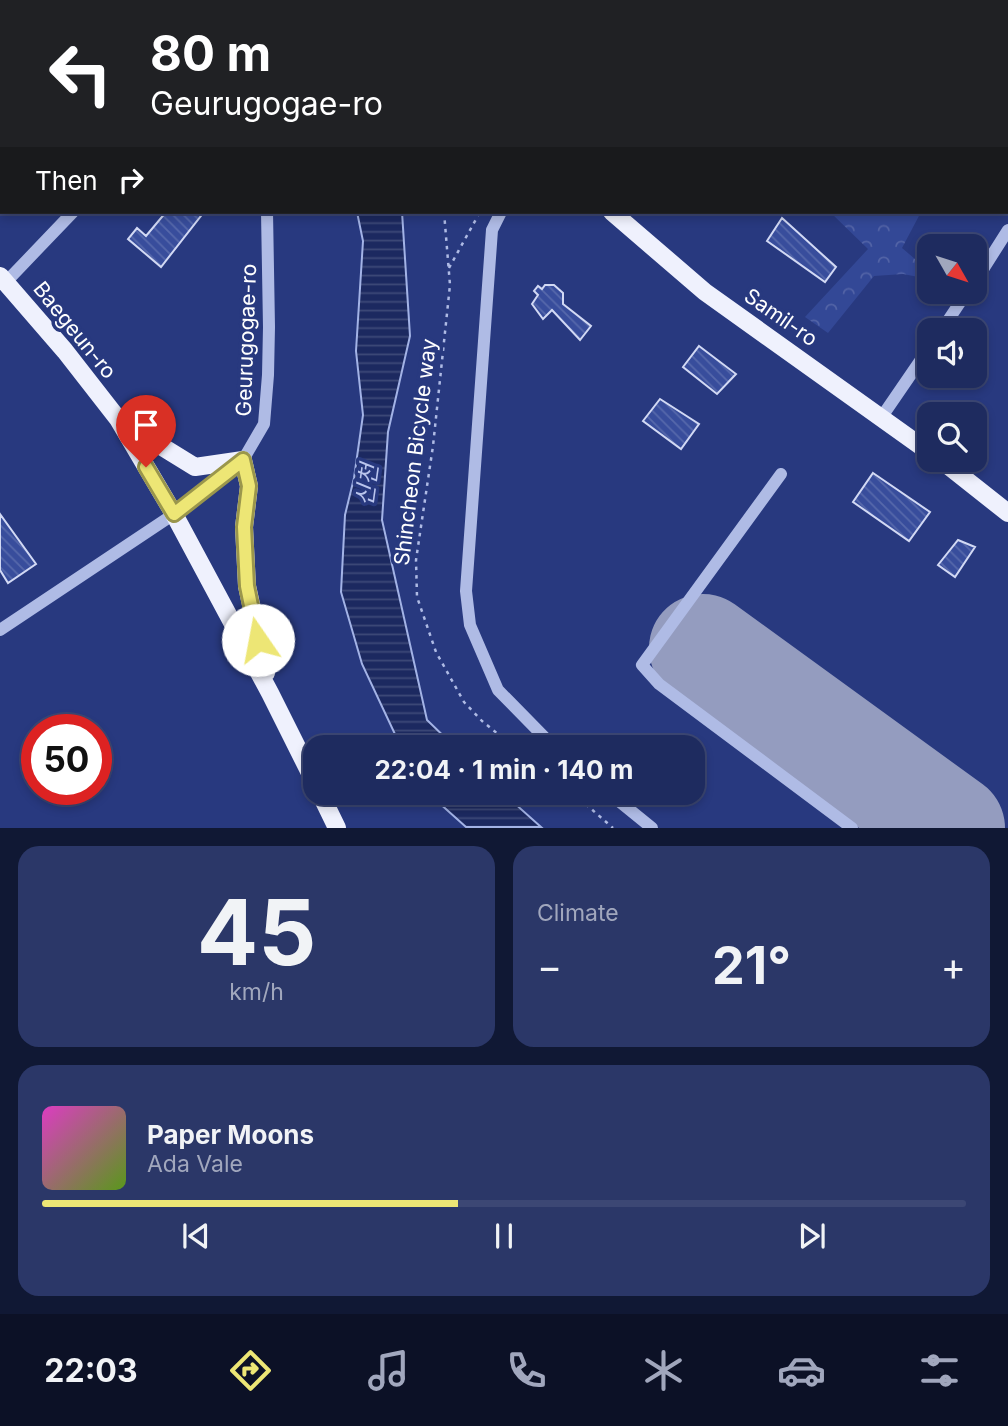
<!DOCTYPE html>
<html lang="en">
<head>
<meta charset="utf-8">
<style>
	body { margin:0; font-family:Inter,"Noto Sans KR",sans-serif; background:#2b3768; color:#f1f3f6; height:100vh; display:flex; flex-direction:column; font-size:26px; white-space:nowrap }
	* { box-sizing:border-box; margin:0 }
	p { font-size:23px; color:#a1a7bd }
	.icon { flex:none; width:38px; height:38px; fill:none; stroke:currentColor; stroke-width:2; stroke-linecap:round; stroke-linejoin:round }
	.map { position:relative; height:828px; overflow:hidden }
	.panel { display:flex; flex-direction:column; gap:18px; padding:18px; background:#101834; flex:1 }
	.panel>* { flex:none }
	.guide { position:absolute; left:0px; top:0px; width:1008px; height:214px; box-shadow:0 4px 10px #0003,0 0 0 2px #3c4774; background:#202124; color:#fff; overflow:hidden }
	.needle { width:46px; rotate:129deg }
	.fabs { position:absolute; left:917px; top:234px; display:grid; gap:14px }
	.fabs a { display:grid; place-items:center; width:70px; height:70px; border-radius:14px; background:#1e2b5f; box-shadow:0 4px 10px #0003,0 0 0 2px #3c4774; font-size:35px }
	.speed { position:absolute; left:21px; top:714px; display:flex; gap:14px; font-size:35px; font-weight:700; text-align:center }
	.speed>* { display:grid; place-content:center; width:91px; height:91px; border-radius:50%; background:#1e2b5f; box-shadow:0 4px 10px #0003,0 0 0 2px #3c4774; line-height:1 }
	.speed .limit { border:10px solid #d22; background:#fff; color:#111 }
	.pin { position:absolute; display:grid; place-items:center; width:60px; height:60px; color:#fff; margin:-72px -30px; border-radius:50% 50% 50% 0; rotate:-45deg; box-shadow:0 0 7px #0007 }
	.pin .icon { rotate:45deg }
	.me { position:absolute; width:77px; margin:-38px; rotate:348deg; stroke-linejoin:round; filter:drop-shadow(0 0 5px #0008) }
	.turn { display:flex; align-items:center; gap:24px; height:147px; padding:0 35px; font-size:32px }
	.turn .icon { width:91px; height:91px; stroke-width:2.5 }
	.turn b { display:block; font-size:49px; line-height:60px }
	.then { display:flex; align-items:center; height:66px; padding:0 35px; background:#0003; gap:14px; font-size:26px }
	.big { font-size:52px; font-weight:700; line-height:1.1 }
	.panel .card { flex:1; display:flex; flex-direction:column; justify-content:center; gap:10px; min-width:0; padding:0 24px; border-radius:21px; background:#2b3768 }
	.panel .dial { align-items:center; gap:0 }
	.dial b { font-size:91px; line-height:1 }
	.song { display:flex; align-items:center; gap:21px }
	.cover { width:84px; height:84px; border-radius:10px; background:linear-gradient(135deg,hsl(310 70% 55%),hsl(90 70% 35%)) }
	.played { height:7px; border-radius:4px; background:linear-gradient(90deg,#ede675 45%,#3c4774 45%) }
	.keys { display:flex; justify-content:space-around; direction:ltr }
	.heat { display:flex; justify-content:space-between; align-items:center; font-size:38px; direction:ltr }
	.panel .tiles { flex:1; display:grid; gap:18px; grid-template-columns:1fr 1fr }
	.card:last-child { grid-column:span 2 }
	.trip { position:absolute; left:303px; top:735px; width:402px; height:70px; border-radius:21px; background:#1e2b5f; box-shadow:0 4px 10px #0003,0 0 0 2px #3c4774; font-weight:700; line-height:70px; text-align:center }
	.tabs { display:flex; height:112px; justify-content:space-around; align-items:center; background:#0c1126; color:#a1a7bd }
	.tabs .icon { width:49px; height:49px }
	.tabs .selected { color:#ede675 }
	.tabs b { font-size:32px; color:#f1f3f6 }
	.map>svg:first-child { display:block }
	.forest { fill:url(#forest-crowns) }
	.water { fill:url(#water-rules); stroke:#a3b3e6; stroke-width:2 }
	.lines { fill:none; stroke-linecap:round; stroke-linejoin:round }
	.runway { stroke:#949cbf; stroke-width:108 }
	.building { fill:url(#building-back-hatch); stroke:#d2d9f4; stroke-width:2 }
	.path { stroke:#afbbe5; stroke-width:2.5; stroke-dasharray:3.5 5; stroke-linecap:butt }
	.minor { stroke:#afbbe5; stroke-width:12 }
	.major { stroke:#eff1fd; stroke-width:18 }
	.route-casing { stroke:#9a964c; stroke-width:18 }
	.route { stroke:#ede675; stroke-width:12 }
	.labels { text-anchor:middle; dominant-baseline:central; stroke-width:7; stroke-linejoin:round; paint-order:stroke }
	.street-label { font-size:21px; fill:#fff; stroke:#28397f }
	.water-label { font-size:23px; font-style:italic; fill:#bac5ed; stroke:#28397f }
</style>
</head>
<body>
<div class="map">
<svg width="1008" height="828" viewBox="0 0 1008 828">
	<defs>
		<pattern id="forest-crowns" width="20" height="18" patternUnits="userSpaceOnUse" patternTransform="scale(1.75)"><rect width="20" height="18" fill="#334896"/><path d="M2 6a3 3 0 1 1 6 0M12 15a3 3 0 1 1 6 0" fill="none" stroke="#5263a6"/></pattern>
		<pattern id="water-rules" width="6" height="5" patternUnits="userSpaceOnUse" patternTransform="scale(1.75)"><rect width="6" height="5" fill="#1c2960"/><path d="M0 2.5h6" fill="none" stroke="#3e4978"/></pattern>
		<pattern id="building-back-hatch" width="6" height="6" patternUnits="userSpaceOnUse" patternTransform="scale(1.75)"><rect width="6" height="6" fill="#384d9c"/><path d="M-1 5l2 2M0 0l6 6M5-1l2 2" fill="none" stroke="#5668ab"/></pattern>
	</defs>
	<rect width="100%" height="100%" fill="#28397f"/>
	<path class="forest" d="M830,212H921L902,248L929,271V279L903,274L874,276L828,333L805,317L868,249Z"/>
	<path class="water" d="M357,212H402L410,336L388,432L382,520L427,720L455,747H401L362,664L341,592L345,515L354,478L363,415L356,351L363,241Z
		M428,793H503L541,827H466Z"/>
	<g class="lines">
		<path class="runway" d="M703,648L951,828"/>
	</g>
	<path class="building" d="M166,212H204L161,267L128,239L137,228L146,236Z
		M782,218L836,267L825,282L767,241Z
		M545,285H554L563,293V304L591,326L580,340L552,310L543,319L532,304L538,295L534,291L538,286L542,289Z
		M699,346L736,374L717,394L683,367Z
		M660,399L699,424L681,449L643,421Z
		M873,473L930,512L909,541L853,502Z
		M0,514L36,564L8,583L0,570Z
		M958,540L975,547L955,577L938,565Z"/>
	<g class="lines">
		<path class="path" d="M382,0V2
			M444,212L450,285L433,446L416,560L417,597L436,652L464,702L482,721L514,747
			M449,268L480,212
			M573,793L613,828"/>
		<path class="minor" d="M235,0V2
			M910,0V2
			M1006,4H1008
			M1006,207L1008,209
			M501,212L492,230L466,591L470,625L498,690L554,747
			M6,282L73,212
			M975,282L1008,230
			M941,331L967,292
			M881,418L929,348
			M781,474L642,665L659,684L852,828
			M0,630L174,514L243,460L264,424L268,375L269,327L267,212
			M609,793L652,828"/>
		<path class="major" d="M489,0L490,2
			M612,212L705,292L929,452
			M0,276L65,351L118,419L174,514L270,693L315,783
			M122,422L195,467L243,460L249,486L244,527L247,586L266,673
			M941,460L1008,513
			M320,793L337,828"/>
	</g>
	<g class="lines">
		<g class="route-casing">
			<path id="route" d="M146,467L174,514L243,460L249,486L244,527L247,586L258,640"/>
		</g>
		<use href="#route" class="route"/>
	</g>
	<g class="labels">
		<g class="street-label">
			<text transform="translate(781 317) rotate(35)">Samil-ro</text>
			<text transform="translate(75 330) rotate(51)">Baegeun-ro</text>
			<text transform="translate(246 340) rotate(-88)">Geurugogae-ro</text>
			<text transform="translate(415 452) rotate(-83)">Shincheon Bicycle way</text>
		</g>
		<g class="water-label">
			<text transform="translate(367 485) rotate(-82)">신천</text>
		</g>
	</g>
</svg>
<div class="fabs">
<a><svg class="needle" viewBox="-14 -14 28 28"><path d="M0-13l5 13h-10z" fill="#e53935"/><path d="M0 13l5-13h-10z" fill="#a1a7bd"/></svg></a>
<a><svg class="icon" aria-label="sound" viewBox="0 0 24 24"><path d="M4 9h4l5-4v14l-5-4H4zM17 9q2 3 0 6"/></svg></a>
<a><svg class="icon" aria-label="search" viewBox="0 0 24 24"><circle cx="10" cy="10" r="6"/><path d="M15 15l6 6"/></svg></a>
</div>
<div class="speed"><div class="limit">50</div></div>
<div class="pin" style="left:146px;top:467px;background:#d93025"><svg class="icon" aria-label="arrive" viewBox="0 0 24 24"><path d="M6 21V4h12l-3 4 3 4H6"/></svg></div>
<svg class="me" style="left:258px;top:640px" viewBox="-20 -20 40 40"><circle r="19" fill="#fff"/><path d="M0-13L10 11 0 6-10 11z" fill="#ede675"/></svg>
<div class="trip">22:04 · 1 min · 140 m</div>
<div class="guide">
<div class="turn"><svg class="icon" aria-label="left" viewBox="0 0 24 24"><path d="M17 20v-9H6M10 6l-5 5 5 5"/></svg><div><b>80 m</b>Geurugogae-ro</div></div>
<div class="then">Then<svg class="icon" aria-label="right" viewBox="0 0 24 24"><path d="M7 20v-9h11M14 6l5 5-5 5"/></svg></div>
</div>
</div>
<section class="panel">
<div class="tiles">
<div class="card dial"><b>45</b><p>km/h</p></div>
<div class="card"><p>Climate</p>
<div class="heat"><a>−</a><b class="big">21°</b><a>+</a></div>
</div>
<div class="card">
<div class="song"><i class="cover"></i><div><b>Paper Moons</b><p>Ada Vale</p></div></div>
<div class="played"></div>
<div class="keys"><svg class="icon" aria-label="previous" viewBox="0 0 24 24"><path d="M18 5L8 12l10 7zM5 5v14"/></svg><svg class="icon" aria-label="pause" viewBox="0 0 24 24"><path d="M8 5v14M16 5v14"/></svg><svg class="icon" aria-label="next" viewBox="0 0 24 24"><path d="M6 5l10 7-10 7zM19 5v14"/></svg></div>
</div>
</div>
</section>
<nav class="tabs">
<b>22:03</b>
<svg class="icon selected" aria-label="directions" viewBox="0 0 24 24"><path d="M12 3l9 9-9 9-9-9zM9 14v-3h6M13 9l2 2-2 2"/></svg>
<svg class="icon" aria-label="music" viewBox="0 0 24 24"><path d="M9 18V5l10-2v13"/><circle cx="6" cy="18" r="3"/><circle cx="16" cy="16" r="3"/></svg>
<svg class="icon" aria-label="phone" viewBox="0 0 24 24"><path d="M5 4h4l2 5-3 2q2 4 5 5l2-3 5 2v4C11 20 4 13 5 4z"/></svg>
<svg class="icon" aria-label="climate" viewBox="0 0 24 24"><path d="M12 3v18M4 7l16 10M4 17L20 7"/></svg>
<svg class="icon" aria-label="car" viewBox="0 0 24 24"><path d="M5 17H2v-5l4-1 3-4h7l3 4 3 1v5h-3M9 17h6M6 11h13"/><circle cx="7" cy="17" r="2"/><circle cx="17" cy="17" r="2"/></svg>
<svg class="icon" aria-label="filters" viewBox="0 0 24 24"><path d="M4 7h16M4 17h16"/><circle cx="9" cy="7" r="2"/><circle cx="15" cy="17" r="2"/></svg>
</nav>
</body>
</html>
